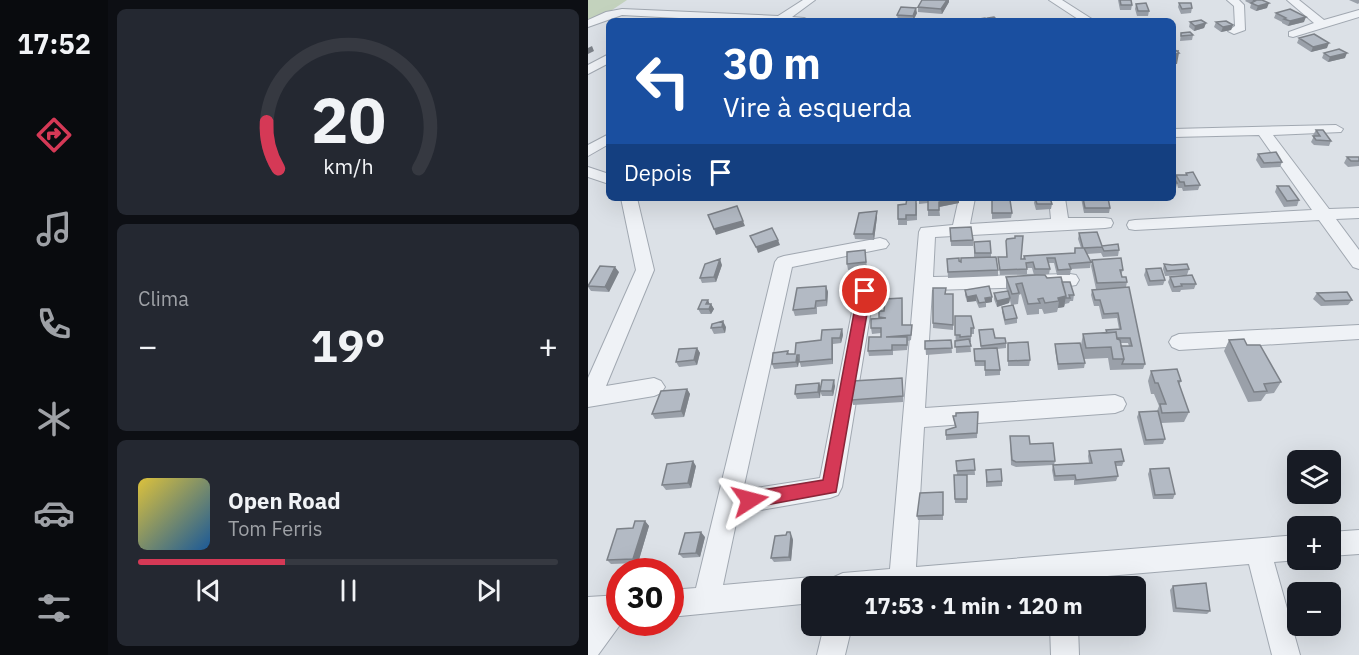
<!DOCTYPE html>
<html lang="pt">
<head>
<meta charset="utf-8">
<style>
	body { margin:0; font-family:"IBM Plex Sans",sans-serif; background:#242831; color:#f1f3f6; height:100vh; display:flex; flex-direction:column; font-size:22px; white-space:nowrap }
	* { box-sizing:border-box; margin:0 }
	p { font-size:20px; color:#9ea1a6 }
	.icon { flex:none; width:33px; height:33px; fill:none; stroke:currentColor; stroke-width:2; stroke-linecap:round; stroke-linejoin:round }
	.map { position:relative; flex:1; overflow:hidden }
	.details { display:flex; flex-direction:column; gap:9px; padding:9px; background:#0d0f14; width:480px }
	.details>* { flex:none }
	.hud { position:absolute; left:18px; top:18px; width:570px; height:183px; border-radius:9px; box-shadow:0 6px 24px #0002; background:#1a4fa0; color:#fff; overflow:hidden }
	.buttons { position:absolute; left:699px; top:450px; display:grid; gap:12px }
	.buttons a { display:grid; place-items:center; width:54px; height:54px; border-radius:9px; background:#171b24; box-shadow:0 6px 24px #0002; font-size:30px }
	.speed { position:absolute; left:18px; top:558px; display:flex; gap:12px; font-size:30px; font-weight:700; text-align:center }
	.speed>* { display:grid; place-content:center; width:78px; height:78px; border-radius:50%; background:#171b24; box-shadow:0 6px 24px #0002; line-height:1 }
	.speed .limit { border:9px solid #d22; background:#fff; color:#111 }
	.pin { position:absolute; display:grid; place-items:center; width:51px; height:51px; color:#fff; margin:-26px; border:3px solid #fff; border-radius:50%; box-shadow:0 2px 6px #0007 }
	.me { position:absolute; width:66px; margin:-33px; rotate:81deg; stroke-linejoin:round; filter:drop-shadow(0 0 4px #0008) }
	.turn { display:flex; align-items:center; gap:21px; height:126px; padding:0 18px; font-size:27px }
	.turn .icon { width:78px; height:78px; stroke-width:2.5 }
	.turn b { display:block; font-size:42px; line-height:51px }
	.then { display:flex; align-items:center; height:57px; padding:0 18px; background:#0003; gap:12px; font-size:22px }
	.big { font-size:45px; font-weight:700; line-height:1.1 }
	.details .tile { flex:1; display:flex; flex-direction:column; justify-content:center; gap:9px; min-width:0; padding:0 21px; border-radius:9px; background:#242831 }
	.details .dial { align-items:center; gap:0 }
	.dial svg { height:156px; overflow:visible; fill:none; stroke:#363941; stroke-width:7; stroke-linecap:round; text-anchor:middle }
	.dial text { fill:#f1f3f6; stroke:none }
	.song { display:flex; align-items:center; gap:18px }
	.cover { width:72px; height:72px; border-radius:9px; background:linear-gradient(135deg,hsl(50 70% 55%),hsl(210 70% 35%)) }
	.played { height:6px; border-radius:3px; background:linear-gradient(90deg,#d53956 35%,#363941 35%) }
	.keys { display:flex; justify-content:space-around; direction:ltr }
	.heat { display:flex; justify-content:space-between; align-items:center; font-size:33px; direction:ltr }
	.trip { position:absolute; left:213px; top:576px; width:345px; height:60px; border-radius:9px; background:#171b24; box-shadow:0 6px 24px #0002; font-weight:700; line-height:60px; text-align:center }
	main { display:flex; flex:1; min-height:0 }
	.tab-bar { display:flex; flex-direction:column; width:108px; justify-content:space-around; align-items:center; background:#090b0e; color:#9ea1a6 }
	.tab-bar .icon { width:42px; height:42px }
	.tab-bar .on { color:#d53956 }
	.tab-bar b { font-size:27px; color:#f1f3f6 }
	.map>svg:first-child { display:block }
	.green { fill:#c3d2bd }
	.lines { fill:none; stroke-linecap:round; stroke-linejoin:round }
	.minor-casing { stroke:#a1a8b1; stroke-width:2 }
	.minor { fill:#eff2f6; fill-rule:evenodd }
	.wall { fill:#9aa0a9; fill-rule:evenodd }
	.shaded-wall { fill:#7d8289 }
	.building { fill:#b3bac4; stroke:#7d8289; stroke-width:1.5 }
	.route { fill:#d53956; stroke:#8a2538; stroke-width:1.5 }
</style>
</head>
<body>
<main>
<nav class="tab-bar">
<b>17:52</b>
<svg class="icon on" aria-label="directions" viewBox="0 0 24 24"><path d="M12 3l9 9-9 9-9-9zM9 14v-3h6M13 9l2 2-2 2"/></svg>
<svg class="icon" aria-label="music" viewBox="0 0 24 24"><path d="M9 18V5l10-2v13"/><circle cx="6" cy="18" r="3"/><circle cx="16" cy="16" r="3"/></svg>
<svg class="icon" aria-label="phone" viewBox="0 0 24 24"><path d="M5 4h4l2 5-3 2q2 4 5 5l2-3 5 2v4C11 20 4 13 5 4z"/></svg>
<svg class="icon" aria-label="climate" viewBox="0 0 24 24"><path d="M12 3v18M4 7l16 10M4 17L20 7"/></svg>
<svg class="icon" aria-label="car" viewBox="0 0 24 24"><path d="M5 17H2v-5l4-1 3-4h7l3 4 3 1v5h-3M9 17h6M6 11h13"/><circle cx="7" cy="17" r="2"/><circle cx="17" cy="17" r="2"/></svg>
<svg class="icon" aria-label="filters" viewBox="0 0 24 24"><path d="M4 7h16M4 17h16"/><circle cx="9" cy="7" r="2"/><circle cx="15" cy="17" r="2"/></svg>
</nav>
<section class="details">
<div class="tile dial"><svg viewBox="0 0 100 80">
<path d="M14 69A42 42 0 1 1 86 69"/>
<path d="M14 69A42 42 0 0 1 8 45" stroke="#d53956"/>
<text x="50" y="56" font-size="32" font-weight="700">20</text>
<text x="50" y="72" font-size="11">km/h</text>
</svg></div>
<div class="tile"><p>Clima</p>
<div class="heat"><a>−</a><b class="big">19°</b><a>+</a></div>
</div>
<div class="tile">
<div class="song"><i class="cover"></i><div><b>Open Road</b><p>Tom Ferris</p></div></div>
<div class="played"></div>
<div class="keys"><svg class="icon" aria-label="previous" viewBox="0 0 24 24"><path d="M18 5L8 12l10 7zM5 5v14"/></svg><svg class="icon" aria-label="pause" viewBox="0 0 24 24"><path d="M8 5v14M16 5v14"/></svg><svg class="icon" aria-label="next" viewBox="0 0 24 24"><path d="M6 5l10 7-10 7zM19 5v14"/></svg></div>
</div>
</section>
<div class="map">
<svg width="771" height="655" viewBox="0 0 771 655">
	<rect width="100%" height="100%" fill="#dce1e7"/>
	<path class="green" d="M0,0H39L0,26Z"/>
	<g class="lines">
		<g class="minor-casing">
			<path id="minor" d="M215,0H227L204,17L216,18L222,21H148L34,15L0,27V20L18,12L34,9L190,16Z
				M461,0H474L507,21H493Z
				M639,0H651L656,5L657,30L646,34L640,31L647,26L646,6Z
				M699,0H711L736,20L771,10V17L705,37L701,36V32L726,23Z
				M21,54V63L0,74V65Z
				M748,125L755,129L753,132L685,135L741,209L771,208V218L748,219L771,250V269L765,267L731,220L547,230L541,229L539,225L541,221L547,220L724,210L671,135L585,137V129Z
				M21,134V144L0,156V145Z
				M0,167L21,174V184L0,177Z
				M33,198H49L66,270L18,386L66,378L73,381L77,387L73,393L66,396L0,407V378L48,270Z
				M371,198H387L382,224L463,219L461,198H477L480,218H517L523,219L525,223L523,227L517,228L347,237L345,277L482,274L488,275L491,280L488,285L482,286L344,290L337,408L527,395L535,398L538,404L535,410L527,413L336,427L328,567L710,535V560L686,562L712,655H684L661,564L484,579L485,586H459L458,581L401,586H242L246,577L255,573L302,569L331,232L333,228L365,225Z
				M292,238L298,240L301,244L298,248L204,267L155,490L232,478L268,291L270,286L277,284L284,286L286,291L254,487L250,495L242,498L150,514L135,585L224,577L233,581L236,586H224V603L82,617V590L108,588L187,262L190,258L196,256Z
				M771,325V339L591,350L584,347L581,342L584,337L591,334Z
				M771,530V554L742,556V532Z
				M32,595V622H34L10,655H0V597Z
				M236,626H264L257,655H229Z
				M462,626H490L491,655H463Z"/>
		</g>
		<use href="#minor" class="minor"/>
	</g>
	<path class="wall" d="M334,0H361V2L354,14L330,12V7Z
		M530,0H543L544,5L543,10H532Z
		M658,0H675L679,8L668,11L662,8L663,4L657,1Z
		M761,0H771V3L770,4Z
		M591,3L604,8L603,13L593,14L590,7Z
		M548,4L561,11L560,16H549L547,9Z
		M329,13L325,21L310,20L309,15Z
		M688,13L716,22L700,26L694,23V22L686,18Z
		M602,22L618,23L616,28L606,31L601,27Z
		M628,22L645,25L643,30L633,32L626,27Z
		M593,33L605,35L604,40L592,41Z
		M711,38L739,48L723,52L709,43Z
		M736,53L757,58L740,62L734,58Z
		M728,130L743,141L741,146L726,145L723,142L726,136L725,135Z
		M670,154L694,162L692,167L673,168L668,160Z
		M759,157H771V166L760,167L756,163Z
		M598,173L612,185L610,190L595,191L594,188H590L589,184L588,188H585V176L587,180L588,175H598Z
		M689,186L711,200L709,206L696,207L687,192Z
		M331,198H374L371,199V203L351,207L352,216H340V203L331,204Z
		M404,198L424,213L423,218L404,219Z
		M447,198L464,204L463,209L448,210L446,203Z
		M493,198H520L522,208L521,213H496Z
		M329,203V220L319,221V225H310V219L318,204Z
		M289,217L286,240L267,239L266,234Z
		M362,228L385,240V246H363Z
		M491,233L514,246L531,250L530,256L515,257L513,253L499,254L503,262L502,268L483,269L482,275H469L466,263H460L462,269L461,274L450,275L474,282L486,295L485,301H482L481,303L477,304L476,307L470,308L469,312L456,314L454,309H451V314L439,315L433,294L431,295L430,304L423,305L422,300L421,303L409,307L406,299V293L419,291L418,288V277L446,275L444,268H439V274L412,275L410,257H419L418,241L433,259H435L436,256L486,253L487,248H493L490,239Z
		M386,242L403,253V257L410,270V276L360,278L359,259L373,262L386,258Z
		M277,250L279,268L260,270L259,264Z
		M504,260L535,270L533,275L534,277L539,282L538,287L557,364L555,369L522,370L520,358L496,359L493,345L495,334L518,333V330L531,329L529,318L514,319L511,306H506L503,295L504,290L531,288L508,289L503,266ZM533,343H540L541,346H533Z
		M576,264L601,269L599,275L577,276L575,269Z
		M134,265L128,282L114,283L112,278Z
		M558,269L577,280L575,285L560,286L556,275Z
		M31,272L21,292L3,291L0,287V286Z
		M582,277L608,284L606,289L593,290L592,292H584L580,282Z
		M238,286L240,292L239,306L229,307V314L207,316L205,310Z
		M377,290L404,302L398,303V307L391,308L388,301L379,302L377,295Z
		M729,293L764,300L760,305L733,306L725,299Z
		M358,294H365V330L345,328V323Z
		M314,298L315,325L324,330L323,340L320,341L319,350L305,351V355L281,356L280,351L293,337V333L284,334L283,328L291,319V311H296Z
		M120,300L121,304H123L126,309L123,314H113L110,309Z
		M414,307L429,318V323L417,325L414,312Z
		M367,316L386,328V334H383V342H382L383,352L368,353Z
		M138,327L137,333L126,334L123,328Z
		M254,329L255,335L253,343L245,344V364L213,367L211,360L210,367L186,369L184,364L200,351L201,354H207Z
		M391,330L407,338L418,343V348L409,349L412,370V375L397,376V366H387L386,349H393Z
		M363,340L364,353L338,355L337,341Z
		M641,340L659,345L693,382L686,393L678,394L673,401L660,402L636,351Z
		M420,343L442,360L441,366H420Z
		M467,344L497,363L496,368L470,370L467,349Z
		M109,348L112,353L109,365L91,367L88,362Z
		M563,371L593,381L591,385L601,412L596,422L573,423L577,439L575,444L556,445L549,417L551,412L569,411L571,406L566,394H563L560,381Z
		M231,383L233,388L247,386L245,396H234L232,391V398L209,399L207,394Z
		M315,384V402L265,405L264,400Z
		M99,389L102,394L96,417L67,419L64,414Z
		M390,412L389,438L358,440V430L367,427L365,416Z
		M422,436L442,444L467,461L466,465L501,463L500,456L501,451L536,461L534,466H528L530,476L528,481L486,485V480L466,481L464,470L465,465L428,467L423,465Z
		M386,459L387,475H379V503H367L366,475H369L368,461Z
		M108,466L103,488L78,490L74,485Z
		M562,469L587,494L585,499H565L560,474Z
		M398,470L414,481V486L398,487Z
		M355,492V520H330L329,516Z
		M57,521L61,526L50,563L23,564L19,560L45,528Z
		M204,536L205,540L203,561L186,562L183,558Z
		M117,537L112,557L95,558L91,554Z
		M585,586L622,611L619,614L585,612L582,590Z"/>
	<path class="shaded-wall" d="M359,0H361V2L354,14L353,9Z
		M681,3L679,8L668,11L670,6Z
		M328,8L329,13L325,21V16Z
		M718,17L716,22L700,26L702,21Z
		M618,23L616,28L606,31L607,26Z
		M645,25L643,30L633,32L635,27Z
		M741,43L739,48L723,52L725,47Z
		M4,46L6,51L0,54V48Z
		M591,50L590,54L591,53L589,64H585V51Z
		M759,53L757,58L740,62L742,57Z
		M368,198H374L371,199V203L351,207V202Z
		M289,211V217L286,240L285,234Z
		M155,221L157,226L128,235L126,229Z
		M190,240L192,245L170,253L168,247Z
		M132,259L134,265L128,282L126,277Z
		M27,267L31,272L21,292L17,287Z
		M238,286L240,292L239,306L238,300Z
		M388,295V301L379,302V297Z
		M478,296L476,307L470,308L471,301L470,298Z
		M404,297V302L398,303L397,298Z
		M422,298L421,303L409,307V301Z
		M120,300L122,305L123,304L126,309L123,314L118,304Z
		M135,321L138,327L137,333L134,327Z
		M254,329L255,335L253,343L252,338Z
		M244,338L245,344V364L244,359Z
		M109,348L112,353L109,365L106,360Z
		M209,355L211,360L210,367L208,362Z
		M246,380L247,386L245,396L244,391Z
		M231,383L233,388L232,398L230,392Z
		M99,389L102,394L96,417L93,411Z
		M105,461L108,466L103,488L100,483Z
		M57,521L61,526L50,563L45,559Z
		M113,532L117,537L112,557L108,553Z
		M202,532L205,540L203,561L201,557Z"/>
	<path class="building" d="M334,0H359L353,9L330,7Z
		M532,0H543L544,5H533Z
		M665,0H674L681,3L670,6L663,3L667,1Z
		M558,3L561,11H550L548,4Z
		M591,3H603L604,8L594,9Z
		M313,7L328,8L325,16L309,15Z
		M702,9L718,17L702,21L696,19L698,18L688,13Z
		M406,17L410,21H404L400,18Z
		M397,18L399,21H379Z
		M613,20L618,23L607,26L602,22Z
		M638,21L645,25L635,27L628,22Z
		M602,32L605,35L593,36V33Z
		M726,34L741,43L725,47L711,38Z
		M585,48L591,53L585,54Z
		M751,49L759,53L742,57L736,53Z
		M728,130H735L743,141L728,140L725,136H732Z
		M688,152L694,162L676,163L670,154Z
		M759,157H771V161H763Z
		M605,172L612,185L597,186L596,182H592L588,175H599L598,173Z
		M585,176L589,183H585Z
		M689,186H701L711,200L699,201Z
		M319,198H328V215H318V219H310V205L318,204Z
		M340,198H368L351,202V210H340Z
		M404,198H415L422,200L424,213H404Z
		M447,198H462L464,204H449Z
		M495,198H520L522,208H497Z
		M149,206L155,221L126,229L120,215Z
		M289,211L285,234H266L271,213Z
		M383,227L385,240L363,241L362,228Z
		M184,228L190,240L168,247L162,236Z
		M509,232L514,246L530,244L531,250L516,251L514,247L496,248L503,262L481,264L483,269L470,270L467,258H459L462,269H447L445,262L438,263L439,269L412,270L410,257H419L418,241L419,239L427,238V236H435L433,259H437L436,256L487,253V248H495L491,233Z
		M402,241L403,253H387L386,242Z
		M277,250L278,262L259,264V252Z
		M408,257L410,270L360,272L359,259L371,258V261L373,262V258Z
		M533,258L535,270H532L534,277H538L539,282L509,283L504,260Z
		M132,259L126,277L112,278L117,264Z
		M576,264L584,265L599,264L601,269L579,271Z
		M12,266L27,267L17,287L0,286Z
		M573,268L577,280L562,281L558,269Z
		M448,275H457L459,278L473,277L478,296L470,298L471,301L457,303L455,298L450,299L452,303L440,304L434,283L428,284L431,293L424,294L418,277Z
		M604,275L608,284H593L594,286L586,287L582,277Z
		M474,282H482L486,295H481L482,298H478V296Z
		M238,286V300L228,301L227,308L205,310L209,288Z
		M401,286L404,297L397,298L398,302L391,303L388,295L379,297L377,290Z
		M541,287L557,364H534L536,359L533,346H544L542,338H529L528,332L519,333L518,330L533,329L530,313L516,314L512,300H507L504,290Z
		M345,288H358L357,294H365V325L345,323Z
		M420,291L422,298L409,301L406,293Z
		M759,292L764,300L737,301L729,293Z
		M314,298V325H324L323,335L298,337H319V345H304V350L280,351L281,337H293V328H283V319L298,318L291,317V311H296L297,299Z
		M114,300H120L118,304H123L121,309H110Z
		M425,305L429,318L417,320L414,307Z
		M367,316H383L386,328H383V336L372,337V335H367Z
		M135,321L134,327L123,328L124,324Z
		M254,329L252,338H244V359L211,362V355H209L208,362L184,364L185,353L200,351L199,354H207L208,343L233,340L234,330Z
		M405,329L407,338H417L418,343L393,346L391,330Z
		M528,332L529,339L532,340L536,359H525L523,347L498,348L495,334Z
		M381,339L383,346L367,347V341Z
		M656,339L659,345H672L693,382L676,384L679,391L666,392L641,340Z
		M363,340L364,348L337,349V341Z
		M440,342L442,360L420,361V343Z
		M492,343L497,363L470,364L467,344Z
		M109,348L106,360L88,362L91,349Z
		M409,348L412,370H397V361H387L386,349Z
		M589,369L593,381H590L601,412L574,413L572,404H578L570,383H567L563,371Z
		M314,378L315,396L264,400L265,381Z
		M234,380H246L244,391H232Z
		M231,383L230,392L207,394L208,385Z
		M99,389L93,411L64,414L73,391Z
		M570,411L577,439L558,440L551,412Z
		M390,412L389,433L358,435V430L368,427L365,416H368V413Z
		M422,436H441L442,444L465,443L467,461L428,462L424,460Z
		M533,449L536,461L527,462L530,476L488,480L487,475L467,476L465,465L504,463L501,451Z
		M386,459L387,470L369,471L368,461Z
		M105,461L100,483L74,485L79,464Z
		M581,468L587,494L567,495L562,469Z
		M413,469L414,481L399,482L398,470Z
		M366,475H379V499H367Z
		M355,492V515L329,516L332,493Z
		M47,521H57L45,559L19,560L29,529L45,528Z
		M113,532L108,553L91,554L97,533Z
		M199,532H202L203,536L201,557L183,558L187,536L198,535Z
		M618,583L622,611L588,608L585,586Z"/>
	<path class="route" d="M277,287L283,291L248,492L162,508L156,506L153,500L156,495L162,492L235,480L270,291Z"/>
</svg>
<div class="buttons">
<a><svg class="icon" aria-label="layers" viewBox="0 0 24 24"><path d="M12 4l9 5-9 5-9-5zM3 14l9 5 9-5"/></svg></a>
<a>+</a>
<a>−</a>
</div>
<div class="speed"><div class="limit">30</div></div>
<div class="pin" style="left:277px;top:291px;background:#d93025"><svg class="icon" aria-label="arrive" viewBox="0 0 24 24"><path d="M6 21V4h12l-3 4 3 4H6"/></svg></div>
<svg class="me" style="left:162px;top:500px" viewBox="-20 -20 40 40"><path d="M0-17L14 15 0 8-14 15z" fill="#d53956" stroke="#fff" stroke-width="4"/></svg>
<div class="trip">17:53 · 1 min · 120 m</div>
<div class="hud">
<div class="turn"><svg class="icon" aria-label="left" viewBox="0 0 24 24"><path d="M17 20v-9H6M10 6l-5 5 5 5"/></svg><div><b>30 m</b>Vire à esquerda</div></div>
<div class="then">Depois<svg class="icon" aria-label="arrive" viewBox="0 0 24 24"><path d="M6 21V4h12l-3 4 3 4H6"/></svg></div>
</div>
</div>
</main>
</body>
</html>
